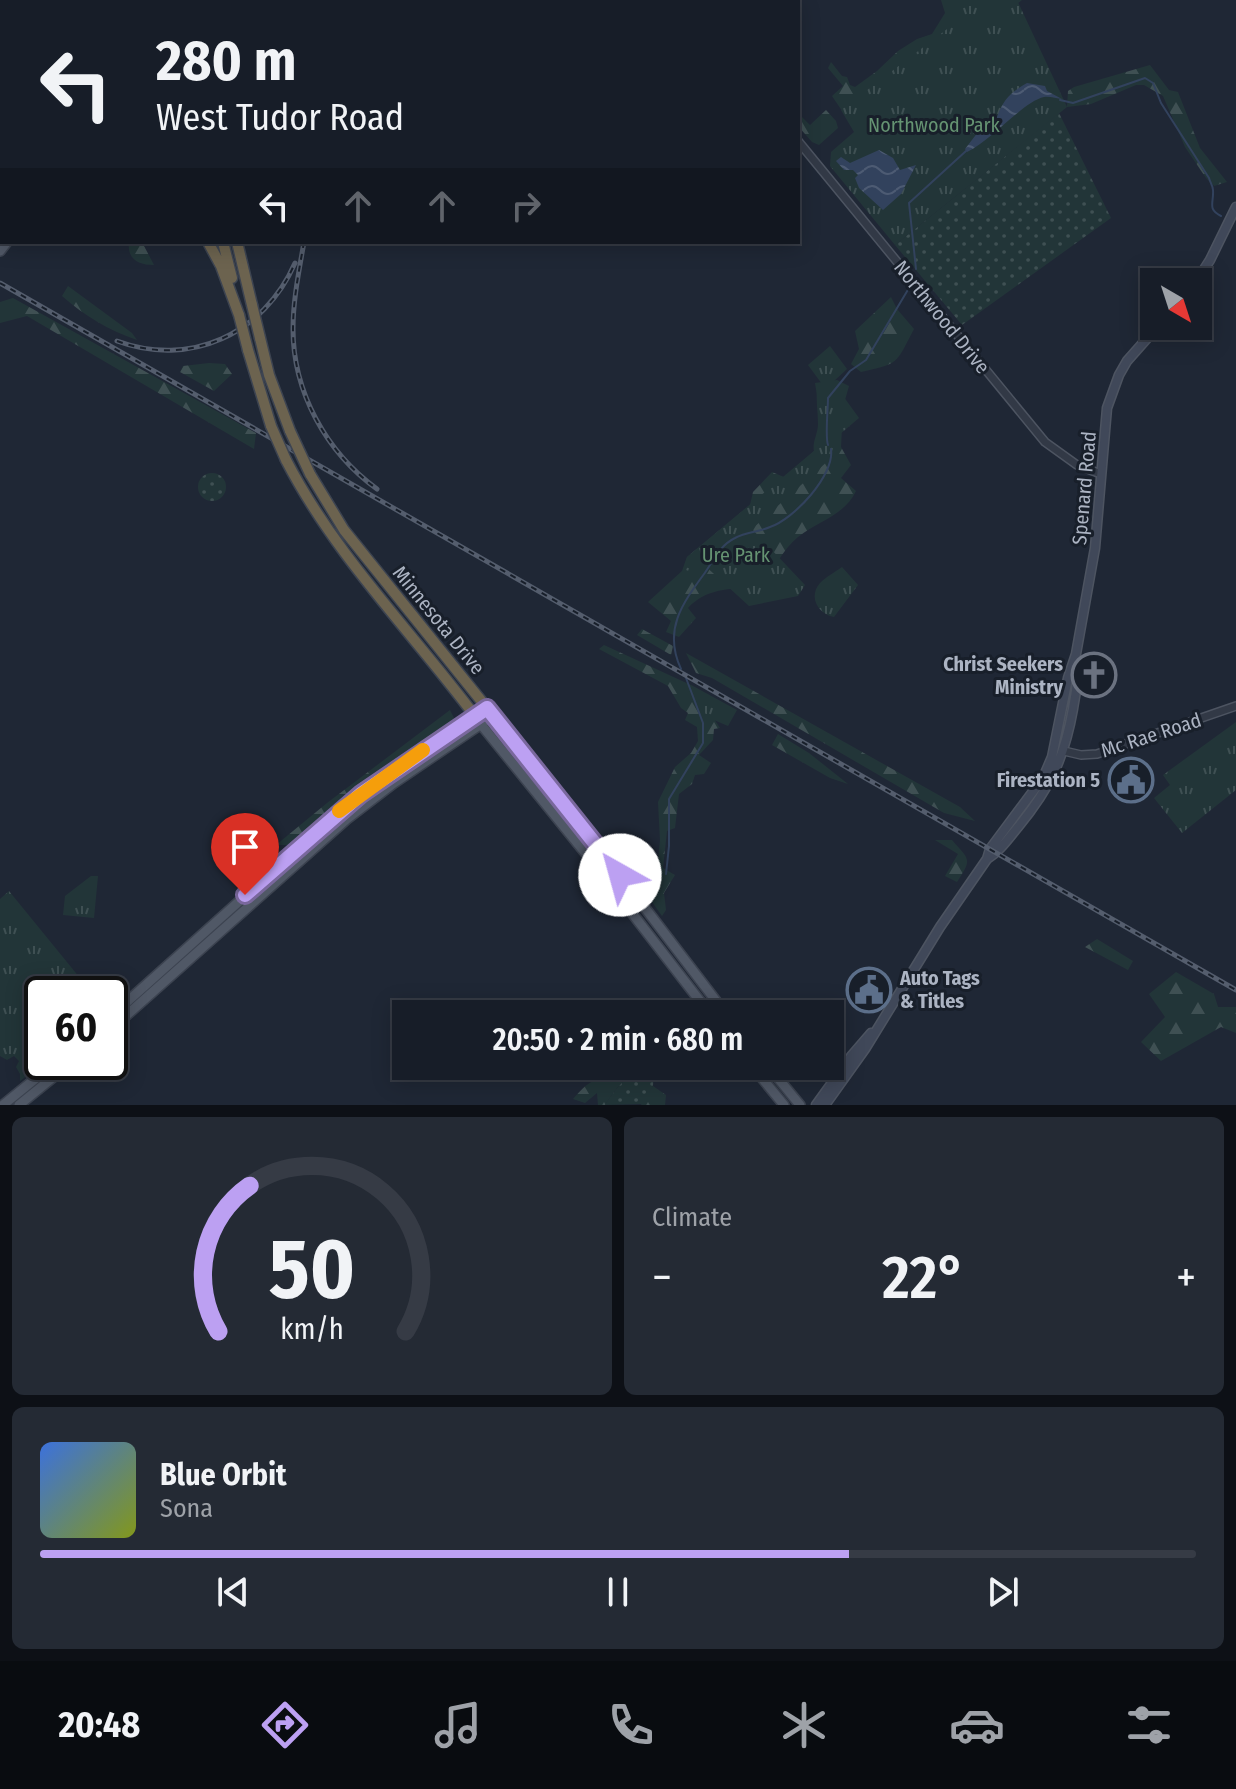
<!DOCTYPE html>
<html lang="en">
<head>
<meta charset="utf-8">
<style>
	body { margin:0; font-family:"Fira Sans Condensed",sans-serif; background:#242a34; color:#f1f3f6; height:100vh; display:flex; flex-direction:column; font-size:30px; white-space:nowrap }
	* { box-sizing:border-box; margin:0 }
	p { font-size:26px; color:#9ea2a8 }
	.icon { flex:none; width:44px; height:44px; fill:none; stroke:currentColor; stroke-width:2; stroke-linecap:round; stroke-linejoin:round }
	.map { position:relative; height:1105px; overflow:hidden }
	.panel { display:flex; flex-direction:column; gap:12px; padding:12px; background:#0d1016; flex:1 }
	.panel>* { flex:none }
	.top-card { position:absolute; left:0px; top:0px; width:800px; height:244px; box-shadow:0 4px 20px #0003,0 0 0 2px #363b45; background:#171d28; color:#f1f3f6; overflow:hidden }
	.needle { width:52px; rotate:141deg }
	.controls { position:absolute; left:1140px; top:268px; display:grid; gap:16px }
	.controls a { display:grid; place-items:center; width:72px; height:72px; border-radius:0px; background:#171d28; box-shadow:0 4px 20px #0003,0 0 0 2px #363b45; font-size:40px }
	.speed { position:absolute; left:24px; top:976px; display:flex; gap:16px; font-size:40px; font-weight:700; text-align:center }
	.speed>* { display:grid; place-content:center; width:104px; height:104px; border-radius:50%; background:#171d28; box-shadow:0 4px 20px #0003,0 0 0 2px #363b45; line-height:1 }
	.speed .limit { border:4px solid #111; border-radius:12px; background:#fff; color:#111 }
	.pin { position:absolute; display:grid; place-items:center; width:68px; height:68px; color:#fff; margin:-82px -34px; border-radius:50% 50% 50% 0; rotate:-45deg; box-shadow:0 0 8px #0007 }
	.pin .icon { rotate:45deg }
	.me { position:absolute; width:88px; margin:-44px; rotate:322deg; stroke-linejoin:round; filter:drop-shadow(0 0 6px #0008) }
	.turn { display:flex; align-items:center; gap:28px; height:168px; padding:0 24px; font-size:36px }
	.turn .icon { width:104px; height:104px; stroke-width:2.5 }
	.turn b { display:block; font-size:56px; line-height:68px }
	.lanes { display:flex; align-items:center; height:76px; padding:0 24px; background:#0003; justify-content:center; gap:40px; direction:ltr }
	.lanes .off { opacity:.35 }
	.big { font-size:60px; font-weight:600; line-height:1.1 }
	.panel .card { flex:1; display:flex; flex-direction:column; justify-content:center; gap:12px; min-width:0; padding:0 28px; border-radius:12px; background:#242a34 }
	.panel .dial { align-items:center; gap:0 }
	.dial svg { height:208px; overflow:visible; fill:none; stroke:#363b45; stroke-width:7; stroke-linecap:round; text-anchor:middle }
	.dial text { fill:#f1f3f6; stroke:none }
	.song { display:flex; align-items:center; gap:24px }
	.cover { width:96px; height:96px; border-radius:12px; background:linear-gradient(135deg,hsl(220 70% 55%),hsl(70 70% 35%)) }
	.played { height:8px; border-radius:4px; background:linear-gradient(90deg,#bca0f2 70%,#363b45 70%) }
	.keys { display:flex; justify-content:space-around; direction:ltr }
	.heat { display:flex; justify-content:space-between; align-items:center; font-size:44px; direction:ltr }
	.panel .tiles { flex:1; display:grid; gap:12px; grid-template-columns:1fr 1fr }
	.card:last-child { grid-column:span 2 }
	.trip { position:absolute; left:392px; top:1000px; width:452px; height:80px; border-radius:0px; background:#171d28; box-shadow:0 4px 20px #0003,0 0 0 2px #363b45; font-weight:600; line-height:80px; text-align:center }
	.tabs { display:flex; height:128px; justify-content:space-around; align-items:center; background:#090c10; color:#9ea2a8 }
	.tabs .icon { width:56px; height:56px }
	.tabs .on { color:#bca0f2 }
	.tabs b { font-size:36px; color:#f1f3f6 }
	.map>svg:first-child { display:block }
	.grass { fill:url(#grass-dots) }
	.forest { fill:url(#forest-firs) }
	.park { fill:url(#park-tufts) }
	.water { fill:url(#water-waves) }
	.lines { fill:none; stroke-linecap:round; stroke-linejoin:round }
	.stream { stroke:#32425d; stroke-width:2 }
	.tertiary-casing { stroke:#4d5461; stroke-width:10 }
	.secondary-casing { stroke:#4d5461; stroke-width:11 }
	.primary-casing { stroke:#3c4350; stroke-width:12 }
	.motorway-casing { stroke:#3d4451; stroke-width:13 }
	.tertiary { stroke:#323946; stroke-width:7 }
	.secondary { stroke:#404859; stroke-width:8 }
	.primary { stroke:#505866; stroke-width:9 }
	.motorway { stroke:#6c634f; stroke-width:10 }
	.rail-casing { stroke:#545d6d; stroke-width:5 }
	.rail { stroke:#181f2a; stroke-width:2; stroke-dasharray:6; stroke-linecap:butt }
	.motorway-bridge-casing { stroke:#3d4451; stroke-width:13; stroke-linecap:butt }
	.motorway-bridge { stroke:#6c634f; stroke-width:10 }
	.route-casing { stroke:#7a689d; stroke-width:20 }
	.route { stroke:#bca0f2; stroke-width:14 }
	.slow { stroke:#f59e0b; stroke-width:14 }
	.labels { text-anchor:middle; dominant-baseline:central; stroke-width:6; stroke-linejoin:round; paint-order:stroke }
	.park-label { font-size:20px; fill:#659372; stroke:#181f2a }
	.street-label { font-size:20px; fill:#acb4c3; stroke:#181f2a }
	.poi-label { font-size:20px; font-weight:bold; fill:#acb4c3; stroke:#181f2a; text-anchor:end }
</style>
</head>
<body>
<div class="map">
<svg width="1236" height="1105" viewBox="0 0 1236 1105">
	<defs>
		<pattern id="grass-dots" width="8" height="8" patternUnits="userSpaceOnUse" patternTransform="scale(2)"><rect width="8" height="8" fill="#223538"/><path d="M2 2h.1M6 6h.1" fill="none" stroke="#3f5053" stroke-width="1.8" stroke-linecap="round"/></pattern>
		<pattern id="forest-firs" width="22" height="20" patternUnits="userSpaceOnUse" patternTransform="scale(2)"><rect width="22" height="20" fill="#223538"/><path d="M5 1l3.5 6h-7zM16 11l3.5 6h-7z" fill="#3f5053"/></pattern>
		<pattern id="park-tufts" width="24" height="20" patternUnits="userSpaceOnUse" patternTransform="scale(2)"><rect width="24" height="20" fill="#223538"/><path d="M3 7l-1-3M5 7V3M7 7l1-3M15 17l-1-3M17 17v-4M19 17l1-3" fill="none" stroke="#3f5053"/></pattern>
		<pattern id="water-waves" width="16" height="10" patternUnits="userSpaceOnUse" patternTransform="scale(2)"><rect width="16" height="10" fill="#32425d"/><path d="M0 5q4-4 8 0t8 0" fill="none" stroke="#4d5b73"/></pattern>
	</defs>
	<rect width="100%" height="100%" fill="#1f2735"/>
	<path class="grass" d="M1059,113L1111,218L962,325L895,245Z
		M198 487a14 14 0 1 1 28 0a14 14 0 1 1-28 0Z
		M650,1066H654L653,1086L643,1104L605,1105C617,1086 628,1073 650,1066Z"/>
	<path class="forest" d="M941,0H1022L860,130L849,121L832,96L843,86L828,68L831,62L842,76L847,77L850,85L855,87L877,71L898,51L917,39L932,34L945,13Z
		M1150,65L1169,90L1178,92L1200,148L1227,182L1214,186L1206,178L1185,147L1163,96L1144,85H1136L1091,104L1067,107L1068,91L1074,87Z
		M826,110L836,121L838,128L819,145L812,142L798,126V119L801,116L810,125Z
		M129,242H142L154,265C138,265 127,259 129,242Z
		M68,286L132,333L137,340C108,330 85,316 62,296Z
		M891,297L897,309L914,329C895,365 900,363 861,372L851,364L859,349L855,331Z
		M13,298L256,433L254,449L27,316L0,323V302Z
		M209,363L225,364L232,374L214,391L180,372L183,366Z
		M837,380L849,386L843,407L841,447L851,465L841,478L856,491C844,516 818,521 798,537C782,550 773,571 762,588C735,588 707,587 688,608L696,618L679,637L666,632L671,621L648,602L682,571L687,557L750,505L753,492L772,472L784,477L814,451L822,426L815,383Z
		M642,629L673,646L671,655L637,635Z
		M604,645L693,686L720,728L714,729L713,740L699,755L711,763L704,774L695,775L692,784L679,794L675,828L667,831L663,868L675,875L664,893L666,910L662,916L652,902L661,880L657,871L660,840L658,802L675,767L691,753L698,741L697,727L685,720L688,713L681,708L668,686L599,649Z
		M686,653L960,807L975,821L944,813L712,678L696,673Z
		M450,710L455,720L340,802L291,845H276L327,803Z
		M778,734L809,753L848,784L830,778L772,745Z
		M935,840H952C969,860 973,858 957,882L945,876L958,854Z
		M1097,939L1133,961L1128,970L1085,947Z
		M1176,972L1214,994L1218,1007H1236V1033L1221,1027L1161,1061L1141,1042L1165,1017L1149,994Z
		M609,1066H650C628,1073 617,1086 605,1105H598L597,1093L585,1103L573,1099C583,1087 596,1073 612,1081L615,1077Z
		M653,1086L666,1095L665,1105H641Z"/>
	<path class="park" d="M946,0H1017L1067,107L895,245L830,166L831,152L854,132L841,110L951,26Z
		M830,346L847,369L833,382L859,418L833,440L839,451L752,529L805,585L798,596L749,606L702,563L689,571L683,569L687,557L814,451C812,442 818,434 818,424C818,412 816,402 817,389L822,384L808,365Z
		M842,567L858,585L834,617C818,614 808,597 820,583C826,577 835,572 842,567Z
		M693,686L737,710L728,726L707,717Z
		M1236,722V790L1182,833L1154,798L1170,785L1163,775Z
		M91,876H98L94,918L63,915L65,896Z
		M9,891L93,994H42V1062H45L20,1081V1074L16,1067L19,1061L14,1056L7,1060L0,1056V899Z"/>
	<path class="water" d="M1027,83L1045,86L1047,91L1062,99C1057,99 1050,96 1044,97C1024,101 992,140 967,152L965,149L988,119L997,117C1003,100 1011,92 1027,83Z
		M879,150L893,158L900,170L916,165L901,194L883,210L859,188L855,178L858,175L853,170H844L836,161L841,157L850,163Z"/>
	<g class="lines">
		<path class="stream" d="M1060,100L1073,103L1145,78L1153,83L1161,103L1209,178C1210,182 1213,186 1213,190C1214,203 1207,209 1221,216
			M916,269L909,203L966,151
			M828,445C825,437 828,409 828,398L850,371L866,360L909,288
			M681,669C663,630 682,604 704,574C714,560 719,546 735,538C746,532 759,532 770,527C794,519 835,475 831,449
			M666,874L669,846V799L703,743V723L686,678"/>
		<g class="tertiary-casing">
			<path id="tertiary" d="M683,0L685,2
				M0,15L2,19
				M0,141L2,143
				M798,141L1045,442L1077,465L1101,474
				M1064,751L1081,755L1097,754L1236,706"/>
		</g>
		<g class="secondary-casing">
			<path id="secondary" d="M1196,282L1210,260L1236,207
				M987,859C1000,851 1008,839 1018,827C1050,788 1064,759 1073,709C1075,694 1080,681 1073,667
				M816,1105L852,1055L871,1033
				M825,1105L865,1049L940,927L987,859L990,849L1043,778L1052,757L1068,678L1076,654L1095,548L1107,408L1119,375L1127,361L1158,326"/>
		</g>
		<g class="primary-casing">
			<path id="primary" d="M234,2L236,0
				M0,235L2,233
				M0,251L7,242
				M479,722L591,860L710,1014
				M620,846V874
				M110,1017L340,811L407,761L487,708L587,832L726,1014
				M110,1030L347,819L394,783L493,716
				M752,1066L784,1105
				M768,1066L800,1105
				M3,1105L56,1062
				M19,1105L72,1062"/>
		</g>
		<g class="motorway-casing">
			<path id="motorway" d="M8,0V2
				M89,0L90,2
				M122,0L124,2
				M209,0L214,2
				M320,2V0
				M208,242L221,266L239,315
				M223,242L232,278
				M237,242L252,305
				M260,338L269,375L290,431
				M248,350L271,426
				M286,460C335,555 411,631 475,716
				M310,474L344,530L487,708"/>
		</g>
		<use href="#tertiary" class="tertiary"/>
		<use href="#secondary" class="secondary"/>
		<use href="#primary" class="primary"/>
		<use href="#motorway" class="motorway"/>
		<g class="rail-casing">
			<path id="rail" d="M339,2V0
				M304,242C299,271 293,300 293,329C293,392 326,452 377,489
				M0,283L1236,990
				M117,341C190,368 264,334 295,263"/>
		</g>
		<use href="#rail" class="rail"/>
		<g class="motorway-bridge-casing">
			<path id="motorway-bridge" d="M252,305L260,338
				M239,315L248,350
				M271,426L286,460
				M290,431L310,474"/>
		</g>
		<use href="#motorway-bridge" class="motorway-bridge"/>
	</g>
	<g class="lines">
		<g class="route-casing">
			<path id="route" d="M245,895L361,794L487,708L620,875"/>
		</g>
		<use href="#route" class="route"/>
		<path class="slow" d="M339,811L423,750"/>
	</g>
	<defs>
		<g id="church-ring" transform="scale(2.3)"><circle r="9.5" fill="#181f2a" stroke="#6b7280" stroke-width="1.5"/><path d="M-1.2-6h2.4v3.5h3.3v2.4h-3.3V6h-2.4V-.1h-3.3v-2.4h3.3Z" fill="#6b7280"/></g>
		<g id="civic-ring" transform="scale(2.3)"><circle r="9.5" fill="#181f2a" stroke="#5c6f8a" stroke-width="1.5"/><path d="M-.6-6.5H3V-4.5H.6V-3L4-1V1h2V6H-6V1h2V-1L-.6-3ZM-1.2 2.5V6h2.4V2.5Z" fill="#5c6f8a"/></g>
	</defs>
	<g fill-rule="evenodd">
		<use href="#church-ring" x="1094" y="675"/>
		<use href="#civic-ring" x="1131" y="780"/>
		<use href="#civic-ring" x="869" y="990"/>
	</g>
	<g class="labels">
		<g class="park-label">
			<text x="934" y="125">Northwood Park</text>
			<text x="736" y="555">Ure Park</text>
		</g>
		<g class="street-label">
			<text transform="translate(942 317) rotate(51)">Northwood Drive</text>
			<text transform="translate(1084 488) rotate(-85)">Spenard Road</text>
			<text transform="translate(439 620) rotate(51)">Minnesota Drive</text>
			<text transform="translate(1151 735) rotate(-18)">Mc Rae Road</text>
		</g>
		<g class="poi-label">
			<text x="1063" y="664">Christ Seekers<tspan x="1063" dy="23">Ministry</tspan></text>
			<text x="1100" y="780">Firestation 5</text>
			<text x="900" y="978" text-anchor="start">Auto Tags<tspan x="900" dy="23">&amp; Titles</tspan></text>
		</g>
	</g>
</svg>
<div class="controls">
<a><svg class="needle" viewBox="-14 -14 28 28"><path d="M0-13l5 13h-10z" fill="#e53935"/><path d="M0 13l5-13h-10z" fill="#9ea2a8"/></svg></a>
</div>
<div class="speed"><div class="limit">60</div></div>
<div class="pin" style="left:245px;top:895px;background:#d93025"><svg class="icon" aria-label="arrive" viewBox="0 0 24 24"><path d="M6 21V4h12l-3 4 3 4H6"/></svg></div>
<svg class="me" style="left:620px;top:875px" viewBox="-20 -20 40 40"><circle r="19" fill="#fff"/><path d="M0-13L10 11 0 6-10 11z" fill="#bca0f2"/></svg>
<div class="trip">20:50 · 2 min · 680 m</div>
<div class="top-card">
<div class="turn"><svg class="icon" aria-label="left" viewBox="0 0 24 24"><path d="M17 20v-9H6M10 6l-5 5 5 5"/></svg><div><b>280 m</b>West Tudor Road</div></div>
<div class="lanes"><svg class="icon" aria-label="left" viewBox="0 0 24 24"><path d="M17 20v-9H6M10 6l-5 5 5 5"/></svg><svg class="icon off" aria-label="ahead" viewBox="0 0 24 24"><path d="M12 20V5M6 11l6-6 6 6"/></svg><svg class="icon off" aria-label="ahead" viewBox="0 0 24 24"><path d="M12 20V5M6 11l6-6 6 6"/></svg><svg class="icon off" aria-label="right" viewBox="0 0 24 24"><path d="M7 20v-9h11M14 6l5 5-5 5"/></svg></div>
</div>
</div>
<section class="panel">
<div class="tiles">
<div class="card dial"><svg viewBox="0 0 100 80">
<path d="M14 69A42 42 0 1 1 86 69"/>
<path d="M14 69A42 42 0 0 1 26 13" stroke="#bca0f2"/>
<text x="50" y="56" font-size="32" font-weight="700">50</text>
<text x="50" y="72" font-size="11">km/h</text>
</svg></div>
<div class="card"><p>Climate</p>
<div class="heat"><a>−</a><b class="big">22°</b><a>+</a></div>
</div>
<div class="card">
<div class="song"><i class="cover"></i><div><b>Blue Orbit</b><p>Sona</p></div></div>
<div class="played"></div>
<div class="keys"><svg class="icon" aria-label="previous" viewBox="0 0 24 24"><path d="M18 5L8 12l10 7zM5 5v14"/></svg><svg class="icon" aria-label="pause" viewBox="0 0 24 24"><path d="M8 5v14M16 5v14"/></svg><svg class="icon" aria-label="next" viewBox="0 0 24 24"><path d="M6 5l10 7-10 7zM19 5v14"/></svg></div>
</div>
</div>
</section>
<nav class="tabs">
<b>20:48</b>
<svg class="icon on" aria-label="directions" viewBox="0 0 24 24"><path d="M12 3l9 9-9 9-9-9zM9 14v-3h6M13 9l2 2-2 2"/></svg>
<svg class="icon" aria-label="music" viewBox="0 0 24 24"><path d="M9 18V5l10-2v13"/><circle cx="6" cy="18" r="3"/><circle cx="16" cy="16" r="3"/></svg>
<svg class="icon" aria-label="phone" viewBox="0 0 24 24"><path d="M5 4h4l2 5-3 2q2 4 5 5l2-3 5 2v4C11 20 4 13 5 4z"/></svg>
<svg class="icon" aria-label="climate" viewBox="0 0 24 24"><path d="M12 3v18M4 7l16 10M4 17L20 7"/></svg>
<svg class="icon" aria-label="car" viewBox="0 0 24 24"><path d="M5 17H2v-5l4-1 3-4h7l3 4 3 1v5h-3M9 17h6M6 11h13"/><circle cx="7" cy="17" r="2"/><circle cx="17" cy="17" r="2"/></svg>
<svg class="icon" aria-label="filters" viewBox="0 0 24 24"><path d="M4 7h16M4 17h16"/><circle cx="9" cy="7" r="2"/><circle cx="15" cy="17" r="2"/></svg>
</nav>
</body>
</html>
